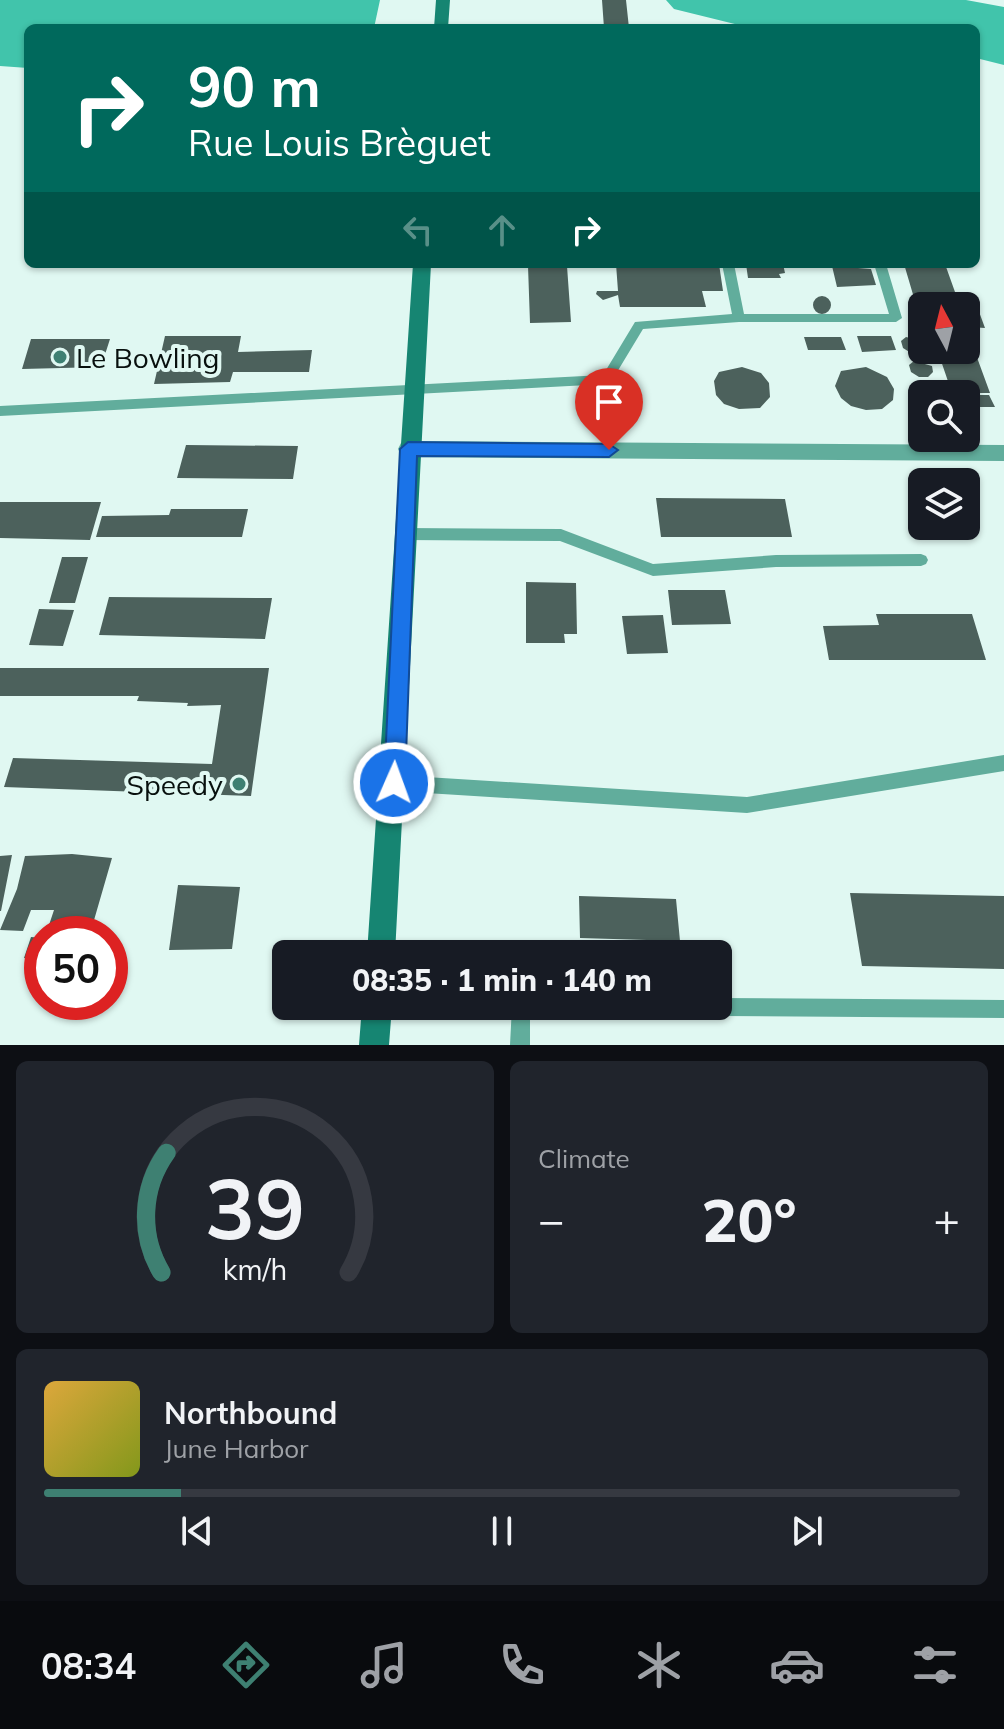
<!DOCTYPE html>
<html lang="en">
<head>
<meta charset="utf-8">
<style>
	body { margin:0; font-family:Mulish,sans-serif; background:#20242c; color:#f1f3f6; height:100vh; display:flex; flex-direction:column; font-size:30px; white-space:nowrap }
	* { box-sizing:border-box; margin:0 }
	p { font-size:26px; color:#9ea1a6 }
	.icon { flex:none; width:44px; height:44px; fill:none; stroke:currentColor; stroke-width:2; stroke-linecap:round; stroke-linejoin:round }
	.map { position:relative; height:1045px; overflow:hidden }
	.drawer { display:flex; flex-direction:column; gap:16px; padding:16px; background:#0d0f14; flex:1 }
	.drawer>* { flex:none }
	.top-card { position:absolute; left:24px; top:24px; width:956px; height:244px; border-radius:12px; box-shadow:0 2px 6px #0004; background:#00695c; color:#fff; overflow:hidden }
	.needle { width:52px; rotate:353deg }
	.tools { position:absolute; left:908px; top:292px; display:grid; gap:16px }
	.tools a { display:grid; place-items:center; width:72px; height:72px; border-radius:12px; background:#171b24; box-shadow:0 2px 6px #0004; font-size:40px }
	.speed { position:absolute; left:24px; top:916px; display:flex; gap:16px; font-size:40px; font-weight:700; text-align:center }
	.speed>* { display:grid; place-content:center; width:104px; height:104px; border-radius:50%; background:#171b24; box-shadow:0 2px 6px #0004; line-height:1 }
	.speed .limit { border:12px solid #d22; background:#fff; color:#111 }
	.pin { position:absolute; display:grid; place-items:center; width:68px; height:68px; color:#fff; margin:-82px -34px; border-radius:50% 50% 50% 0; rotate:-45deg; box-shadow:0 0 8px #0007 }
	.pin .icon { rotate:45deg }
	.me { position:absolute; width:88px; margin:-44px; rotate:2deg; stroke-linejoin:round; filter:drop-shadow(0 0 6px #0008) }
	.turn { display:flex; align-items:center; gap:28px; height:168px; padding:0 32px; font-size:36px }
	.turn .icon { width:104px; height:104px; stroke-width:2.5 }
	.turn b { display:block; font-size:56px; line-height:68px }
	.lanes { display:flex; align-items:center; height:76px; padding:0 32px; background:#0003; justify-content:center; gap:40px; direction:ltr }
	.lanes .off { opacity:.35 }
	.big { font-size:60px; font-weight:800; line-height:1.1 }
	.drawer .tile { flex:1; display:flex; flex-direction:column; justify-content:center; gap:12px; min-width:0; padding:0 28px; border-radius:12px; background:#20242c }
	.drawer .dial { align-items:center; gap:0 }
	.dial svg { height:208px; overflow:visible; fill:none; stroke:#363941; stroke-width:7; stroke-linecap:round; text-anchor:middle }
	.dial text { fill:#f1f3f6; stroke:none }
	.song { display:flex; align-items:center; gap:24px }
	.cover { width:96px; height:96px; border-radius:12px; background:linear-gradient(135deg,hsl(40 70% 55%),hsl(70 70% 35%)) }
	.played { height:8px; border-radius:4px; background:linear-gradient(90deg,#3e8072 15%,#363941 15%) }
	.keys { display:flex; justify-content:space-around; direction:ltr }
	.heat { display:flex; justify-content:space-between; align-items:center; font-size:44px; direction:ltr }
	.drawer .tiles { flex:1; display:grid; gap:16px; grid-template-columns:1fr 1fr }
	.tile:last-child { grid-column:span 2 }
	.trip { position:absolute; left:272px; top:940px; width:460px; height:80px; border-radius:12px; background:#171b24; box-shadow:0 2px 6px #0004; font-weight:800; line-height:80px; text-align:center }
	.tab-bar { display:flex; height:128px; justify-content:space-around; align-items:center; background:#090b0e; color:#9ea1a6 }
	.tab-bar .icon { width:56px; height:56px }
	.tab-bar .active { color:#3e8072 }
	.tab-bar b { font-size:36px; color:#f1f3f6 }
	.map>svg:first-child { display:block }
	.forest { fill:#41c4ab }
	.building { fill:#4c615c }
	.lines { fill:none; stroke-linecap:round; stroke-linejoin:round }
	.service { fill:#61ad9c; fill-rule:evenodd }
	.minor { fill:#61ad9c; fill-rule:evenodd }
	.secondary { fill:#168572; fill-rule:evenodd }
	.route { fill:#1a73e8; stroke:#114b97; stroke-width:2 }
	.poi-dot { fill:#3e8072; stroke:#e0f8f2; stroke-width:3 }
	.labels { text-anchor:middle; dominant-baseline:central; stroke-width:8; stroke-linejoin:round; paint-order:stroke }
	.poi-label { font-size:28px; fill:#08100e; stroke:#e0f8f2; text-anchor:start }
</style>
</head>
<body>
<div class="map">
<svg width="1004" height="1045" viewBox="0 0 1004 1045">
	<rect width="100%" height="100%" fill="#e0f8f2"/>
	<path class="forest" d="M0,0H380L374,28H28V68L0,66Z
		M666,0H966L1004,7V65L976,58V28H751L674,9Z"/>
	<path class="building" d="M602,0H626L629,28H604Z
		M616,264H719L723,291H702L706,307H620L618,295L603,300L596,294L597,291H618Z
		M746,264H783L785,273L779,274L781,278H748Z
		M904,264H945L960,306L917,308Z
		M528,266H567L571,322L530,323Z
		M832,266L871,269L876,285L837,287Z
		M813 305a9 9 0 1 1 18 0a9 9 0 1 1-18 0Z
		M969,308L978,309L985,328L970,327L966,317V310L970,311Z
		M165,336H241L238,352L312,350L309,372H233L230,382L154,384Z
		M857,336H891L896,350L862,352Z
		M804,337H841L846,350H808Z
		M906,337L922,341V351L911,353L903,348L901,341Z
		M31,339H110L101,367L22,369Z
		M938,352H975L990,393H952Z
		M914,361L932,366L933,372L928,377H919L911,372L909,365Z
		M742,367L761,373L769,383L770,397L760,408L739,409L724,404L716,395L714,381L719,372Z
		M866,367L887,377L894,389L893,400L882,409L866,410L851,406L841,398L835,386L841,371Z
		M923,386H932L941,394H922V399L917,390Z
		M966,395H989L995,407H966Z
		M186,445L298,446L293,479L177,478Z
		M656,498L785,499L792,537H661Z
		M0,502H101L90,540L0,538Z
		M171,509H248L242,537H96L102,516L169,515Z
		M62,557H88L75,603H49Z
		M526,582L576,583L577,634H564L565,643H526Z
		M668,590H725L731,624L672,625Z
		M109,597L272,598L265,639L99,635Z
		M39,609L74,610L63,646L29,645Z
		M876,614H972L986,660H829L823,626L879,625Z
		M663,615L668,653L627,654L622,616Z
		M0,668H269L251,796L4,787L13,758L212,764L221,705L187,706L188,703L137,701L139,696H0Z
		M72,854L112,858L90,934H46L54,910H31L23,931L0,930L17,889L25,856Z
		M12,855L1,911H0V856Z
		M178,885L240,887L232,949L169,950Z
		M850,893L1004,896V969L862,966Z
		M579,896L676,899L680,941L580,938Z
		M31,937L42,938V960L24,958Z"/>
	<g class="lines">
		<path class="service" d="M722,264H734L744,314H889L874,264H886L902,318L896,322H739L643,329L611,382L607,384L0,416V406L603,375L635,322L732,314Z
			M405,528L561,529L653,564L776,555L921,554L926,556L928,560L926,564L921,566L776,567L653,576L560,541L405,540L400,538L398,534L400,530Z
			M1004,755V771L747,813L394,791L388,789L386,783L388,777L394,775L747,797Z
			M718,998L1004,1000V1018L563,1015L556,1013L554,1006H718Z
			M512,1006H530V1045H510Z"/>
		<path class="minor" d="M408,441L1004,445V461L408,457L401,455L398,449L401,443Z"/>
		<path class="secondary" d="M436,0H450L448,28H434Z
			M413,264H431L395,954H367Z
			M362,1006H392L389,1045H359Z"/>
	</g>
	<path class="route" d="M408,442L609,444L618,450L609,457L417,456L405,783L402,790L394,793L387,790L384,783L400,449Z"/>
	<g class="poi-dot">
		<circle cx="60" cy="357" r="8"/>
		<circle cx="239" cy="784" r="8"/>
	</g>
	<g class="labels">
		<g class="poi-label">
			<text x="76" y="357">Le Bowling</text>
			<text x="223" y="784" text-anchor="end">Speedy</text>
		</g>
	</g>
</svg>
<div class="tools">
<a><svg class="needle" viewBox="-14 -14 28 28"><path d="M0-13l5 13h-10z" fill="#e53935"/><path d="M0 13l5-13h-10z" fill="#9ea1a6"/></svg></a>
<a><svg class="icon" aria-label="search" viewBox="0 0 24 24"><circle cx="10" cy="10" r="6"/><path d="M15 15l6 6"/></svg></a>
<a><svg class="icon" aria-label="layers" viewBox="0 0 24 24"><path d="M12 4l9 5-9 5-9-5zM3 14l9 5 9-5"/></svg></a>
</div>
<div class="speed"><div class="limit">50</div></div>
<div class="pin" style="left:609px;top:450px;background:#d93025"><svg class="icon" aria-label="arrive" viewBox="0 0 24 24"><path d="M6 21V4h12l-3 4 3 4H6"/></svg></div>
<svg class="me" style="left:394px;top:783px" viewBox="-20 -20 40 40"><circle r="17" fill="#1a73e8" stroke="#fff" stroke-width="3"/><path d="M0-11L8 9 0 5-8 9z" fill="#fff"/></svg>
<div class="trip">08:35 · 1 min · 140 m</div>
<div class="top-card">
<div class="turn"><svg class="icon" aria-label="right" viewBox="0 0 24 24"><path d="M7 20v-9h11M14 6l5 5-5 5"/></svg><div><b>90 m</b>Rue Louis Brèguet</div></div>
<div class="lanes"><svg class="icon off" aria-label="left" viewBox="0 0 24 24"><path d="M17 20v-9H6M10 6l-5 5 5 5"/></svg><svg class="icon off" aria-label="ahead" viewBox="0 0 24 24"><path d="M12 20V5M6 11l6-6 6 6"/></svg><svg class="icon" aria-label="right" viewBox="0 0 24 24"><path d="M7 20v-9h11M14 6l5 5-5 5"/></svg></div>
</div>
</div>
<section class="drawer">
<div class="tiles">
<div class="tile dial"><svg viewBox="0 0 100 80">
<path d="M14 69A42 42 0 1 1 86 69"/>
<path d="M14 69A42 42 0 0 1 16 23" stroke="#3e8072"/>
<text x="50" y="56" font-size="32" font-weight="700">39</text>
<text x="50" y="72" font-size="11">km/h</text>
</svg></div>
<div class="tile"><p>Climate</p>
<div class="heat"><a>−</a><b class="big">20°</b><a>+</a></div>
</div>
<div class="tile">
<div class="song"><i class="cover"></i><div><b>Northbound</b><p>June Harbor</p></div></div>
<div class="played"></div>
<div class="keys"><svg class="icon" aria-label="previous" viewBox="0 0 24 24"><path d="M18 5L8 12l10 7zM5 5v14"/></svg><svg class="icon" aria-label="pause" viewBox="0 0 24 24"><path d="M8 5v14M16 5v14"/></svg><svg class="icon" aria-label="next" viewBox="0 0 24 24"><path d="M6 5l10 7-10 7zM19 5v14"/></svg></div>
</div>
</div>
</section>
<nav class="tab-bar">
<b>08:34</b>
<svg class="icon active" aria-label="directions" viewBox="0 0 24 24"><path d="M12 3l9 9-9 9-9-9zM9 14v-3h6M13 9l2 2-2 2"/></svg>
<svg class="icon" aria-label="music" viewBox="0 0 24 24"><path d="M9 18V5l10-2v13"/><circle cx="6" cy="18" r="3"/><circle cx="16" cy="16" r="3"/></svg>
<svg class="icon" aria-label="phone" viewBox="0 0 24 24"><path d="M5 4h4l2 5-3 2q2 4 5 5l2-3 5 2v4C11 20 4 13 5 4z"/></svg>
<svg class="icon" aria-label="climate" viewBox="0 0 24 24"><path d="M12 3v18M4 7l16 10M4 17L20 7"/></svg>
<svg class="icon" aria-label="car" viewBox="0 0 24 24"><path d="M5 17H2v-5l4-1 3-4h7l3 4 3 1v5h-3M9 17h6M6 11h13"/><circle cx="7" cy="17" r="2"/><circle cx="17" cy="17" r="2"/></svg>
<svg class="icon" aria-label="filters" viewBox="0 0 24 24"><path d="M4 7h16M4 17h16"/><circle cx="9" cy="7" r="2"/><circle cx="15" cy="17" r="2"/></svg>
</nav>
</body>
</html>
